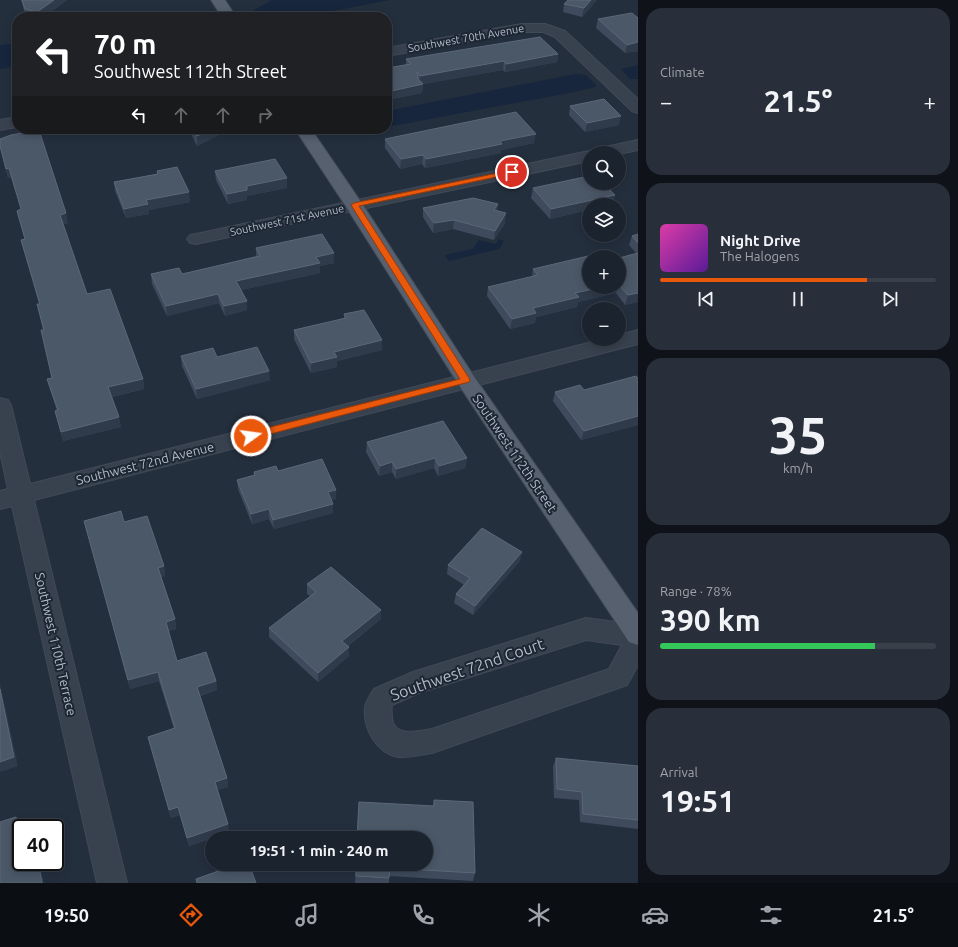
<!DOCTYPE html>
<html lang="en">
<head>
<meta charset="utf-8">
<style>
	body { margin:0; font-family:Ubuntu,sans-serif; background:#282f3a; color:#f1f3f6; height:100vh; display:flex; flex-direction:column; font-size:15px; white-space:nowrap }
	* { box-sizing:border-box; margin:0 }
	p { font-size:13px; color:#a0a4aa }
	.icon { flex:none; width:22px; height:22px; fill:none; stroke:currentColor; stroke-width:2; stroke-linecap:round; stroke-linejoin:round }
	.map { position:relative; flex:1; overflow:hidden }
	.sheet { display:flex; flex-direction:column; gap:8px; padding:8px; background:#0f1319; width:320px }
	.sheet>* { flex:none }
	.top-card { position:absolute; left:12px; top:12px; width:380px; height:122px; border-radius:16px; box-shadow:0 2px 10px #0003,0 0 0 1px #39404a; background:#202124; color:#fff; overflow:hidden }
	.buttons { position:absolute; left:582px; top:146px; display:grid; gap:8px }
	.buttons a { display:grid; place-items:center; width:44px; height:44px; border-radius:50%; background:#1b232e; box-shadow:0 2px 10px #0003,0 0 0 1px #39404a; font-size:20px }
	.speed { position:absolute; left:12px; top:819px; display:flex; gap:8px; font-size:20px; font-weight:700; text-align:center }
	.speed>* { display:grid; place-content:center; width:52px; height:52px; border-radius:50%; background:#1b232e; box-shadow:0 2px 10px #0003,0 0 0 1px #39404a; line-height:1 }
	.speed .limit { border:2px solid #111; border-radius:6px; background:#fff; color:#111 }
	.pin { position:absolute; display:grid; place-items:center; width:34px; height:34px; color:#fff; margin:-17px; border:2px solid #fff; border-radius:50%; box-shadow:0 1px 4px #0007 }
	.me { position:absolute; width:44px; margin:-22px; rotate:76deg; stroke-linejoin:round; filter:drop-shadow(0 0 3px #0008) }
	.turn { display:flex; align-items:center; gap:14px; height:84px; padding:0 16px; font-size:18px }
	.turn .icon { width:52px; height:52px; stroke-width:2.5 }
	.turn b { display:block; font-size:28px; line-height:34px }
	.lanes { display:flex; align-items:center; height:38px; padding:0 16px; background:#0003; justify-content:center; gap:20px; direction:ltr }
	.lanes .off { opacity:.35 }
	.big { font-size:30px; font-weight:600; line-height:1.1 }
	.sheet .tile { flex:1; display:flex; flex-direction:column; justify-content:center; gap:6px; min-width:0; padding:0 14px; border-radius:16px; background:#282f3a }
	.sheet .dial { align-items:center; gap:0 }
	.dial b { font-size:52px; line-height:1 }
	.song { display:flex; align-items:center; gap:12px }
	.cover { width:48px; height:48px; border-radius:6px; background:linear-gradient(135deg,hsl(320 70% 55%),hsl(270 70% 35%)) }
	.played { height:4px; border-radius:2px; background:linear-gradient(90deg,#ea580c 75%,#39404a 75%) }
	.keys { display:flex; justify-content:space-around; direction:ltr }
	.heat { display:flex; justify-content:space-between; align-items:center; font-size:22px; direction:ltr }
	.charge { height:6px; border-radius:3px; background:linear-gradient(90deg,#34c759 78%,#39404a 0) }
	.trip { position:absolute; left:205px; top:831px; width:228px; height:40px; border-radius:20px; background:#1b232e; box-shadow:0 2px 10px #0003,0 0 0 1px #39404a; font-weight:600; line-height:40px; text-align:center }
	.menu { display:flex; height:64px; justify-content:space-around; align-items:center; background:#0b0e12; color:#a0a4aa }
	.menu .icon { width:28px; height:28px }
	.menu .current { color:#ea580c }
	.menu b { font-size:18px; color:#f1f3f6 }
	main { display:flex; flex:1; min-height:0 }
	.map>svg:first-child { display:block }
	.water { fill:#17263c }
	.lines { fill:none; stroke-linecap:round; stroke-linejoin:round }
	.minor-casing { stroke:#414a57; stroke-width:2 }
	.major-casing { stroke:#414a57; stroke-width:2 }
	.minor { fill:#38414e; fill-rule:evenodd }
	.major { fill:#56606e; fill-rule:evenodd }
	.wall { fill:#3f4b5c }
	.shaded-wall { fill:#2f3b4b }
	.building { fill:#4b5868; stroke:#5c6777 }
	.route { fill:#ea580c; stroke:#983908 }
	.labels { text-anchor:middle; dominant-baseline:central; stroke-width:4; stroke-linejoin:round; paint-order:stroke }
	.far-street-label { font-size:11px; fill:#b4bcc9; stroke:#1d2633 }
	.street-label { font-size:13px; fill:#b4bcc9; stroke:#1d2633 }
	.near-street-label { font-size:16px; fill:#b4bcc9; stroke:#1d2633 }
</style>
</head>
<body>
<main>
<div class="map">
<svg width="638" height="883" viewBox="0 0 638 883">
	<rect width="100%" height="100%" fill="#242f3e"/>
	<path class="water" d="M272,0H390C362,5 277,25 255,13L254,10Z
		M17,43V66L0,69V45Z
		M638,65V79H630L621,69Z
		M575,74L586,75L596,85V87L569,93L387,127V111Z
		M499,239L504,241L499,249L449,261L445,255L473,249L479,240L496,244Z"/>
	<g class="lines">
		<g class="minor-casing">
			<path id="minor" d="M522,24H545L565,31L638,99V113L632,111L555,37L543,32H522L387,56V48Z
				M17,117V127L0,130V120Z
				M638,140V150L619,154L589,153V161L196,244L190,243L187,239L190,235L196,234L589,151L594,152L596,149Z
				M638,330V344L34,500L127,883H97L12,506L0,509V491L8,489L0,452V398L8,400L11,405L30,484L604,339H619V335Z
				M586,618L638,625V665L627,685L432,753C421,755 409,758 398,757C377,753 363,729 365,708C365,702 371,694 374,689L413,672ZM586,640L622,645L609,669L432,729C418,731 394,738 392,718C392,714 391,709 392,705L419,693Z"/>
		</g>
		<g class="major-casing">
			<path id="major" d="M211,0H225L236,17H222Z
				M295,129H311L363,205L473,375L638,613V645L629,642L459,385L345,205Z"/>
		</g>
		<use href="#minor" class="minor"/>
		<use href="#major" class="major"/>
	</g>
	<path class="wall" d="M21,0H67L44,17H26Z
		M597,0L582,17L563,12L564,4Z
		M638,18V51L625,53L596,28L598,19Z
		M558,54L557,62L505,72L503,70L423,84L422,93L387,100V68L406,65V59Z
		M570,106L619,125L585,132L569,115Z
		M189,129H231L197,146Z
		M0,139L68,223L63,224L87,294L143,379L144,389L112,397L121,427L63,441L55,411H57L50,389L47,379L52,378L43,330L37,304H39L21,240H25L17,211L21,209L11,177L8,178L0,147Z
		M385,139L534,143L501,150V153L425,168L422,164L400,169L385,148Z
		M157,171L190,202L149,210V214L126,218L115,191L114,182L157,174Z
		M215,171L287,188L247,196V200L228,204L216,180Z
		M533,188L615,195L613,205H589V210L550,219L531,198Z
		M498,204L497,211L505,223L494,240L453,229L433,233L423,217V208Z
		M638,234V302L625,305L616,293L578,302L577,307L536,317L535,323L510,329L487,296L488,287L532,277L533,269L589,287H619V258L637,254L629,245L632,236Z
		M256,248L334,263L320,266V273L241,290L247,301V310L225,316L219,303L167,316L152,284L151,274H182L256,256Z
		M344,314L382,340V350L337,361V367L311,373L294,339V330L344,319Z
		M181,356L217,357L270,380L197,399L182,366Z
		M638,378V425L581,440L553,401L555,392L584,390Z
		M367,442L467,458L465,468L438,476L434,468L396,479L392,472L379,476L366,452Z
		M278,471L336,499L332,500L333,504V513L274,529L269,519L252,524L238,489L237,480L254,475V472Z
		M84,521L124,522L164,566L165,576L161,577L175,619L176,629L168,631L177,661L216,681L217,690L200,696L227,778L228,787L217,790L228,824L229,833L189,846L180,815L171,818L150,745L148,737L174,729L159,681L130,689Z
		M520,561L473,615L454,603L456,594L464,585L447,574L448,565Z
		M307,584L381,610V619L348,646L349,656L318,682L269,637V628L310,596L307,594Z
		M556,758L638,766V829L580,822L579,800L554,798L553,767Z
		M434,800L475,873L473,881L389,876V883H355L356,864L433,806Z"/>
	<path class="shaded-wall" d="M54,0H67L44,17H38L37,12Z
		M591,0H597L582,17L584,8Z
		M638,42V51L625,53L627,45Z
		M558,54L557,62L505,72L506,64Z
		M504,61L503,70L419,85L420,76Z
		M423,84L422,93L387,100V92Z
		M621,116L619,125L585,132L587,123Z
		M212,129H231L197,146V136Z
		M536,134L534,143L501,150V153L425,168L426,159L500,141Z
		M423,155L422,164L400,169L401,159Z
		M9,168L11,177L8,178L6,169Z
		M287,178V188L247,196V200L228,204L227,194L247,186Z
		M189,192L190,202L149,210V214L126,218L124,209L146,200Z
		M615,195L613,205H589V210L550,219L551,209Z
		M498,204L497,214L494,210Z
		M66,213L68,223L61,224L60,215Z
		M506,213L505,223L494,240L495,231Z
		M454,220L453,229L433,233L434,223Z
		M334,253V263L320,266V273L237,291L236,281L316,257Z
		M603,287H617L616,293L578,302L577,307L536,317L535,323L510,329L512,319L533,308L575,293Z
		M638,293V302L625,305L628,295Z
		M218,294L219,303L167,316L166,306Z
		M247,301V310L225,316L224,306Z
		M382,340V350L337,361V367L311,373V363L334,352Z
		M269,371L270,380L197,399L196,389Z
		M143,379L144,389L110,397L108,387Z
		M638,416V425L581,440L584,431Z
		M119,417L121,427L63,441L61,432Z
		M435,458L434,468L396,479V469Z
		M467,458L465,468L438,476L439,466Z
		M392,462V472L379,476L380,466Z
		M336,490V499L328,501V492Z
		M333,504V513L274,529L273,520Z
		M269,509V519L252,524L251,514Z
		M522,552L520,561L473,615L475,606Z
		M164,566L165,576L160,578L158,568Z
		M381,610V619L342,650V641Z
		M175,619L176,629L167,631L166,622Z
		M349,647V656L318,682V673Z
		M158,672L159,681L130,689L128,680Z
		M216,681L217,690L198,696L197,687Z
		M0,684L1,688L18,766L0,772Z
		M227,778L228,787L216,790L215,782Z
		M178,807L180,815L171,818L169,810Z
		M16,817L19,825L21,834V846Z
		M228,824L229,833L189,846L187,838Z
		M38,862H39L40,865L44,883H42Z"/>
	<path class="building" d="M22,0H54L37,12L25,9Z
		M568,0H591L584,8L564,4Z
		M632,13L638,18V42L627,45L598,19Z
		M153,15L154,17H149Z
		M540,37L558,54L506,64L504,61L420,76L417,72L418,79L423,84L387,92V68L411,64L406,59Z
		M604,99L621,116L587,123L570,106Z
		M516,112L536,134L500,141L502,144L426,159L423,155L401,159L385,139Z
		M193,129H212L197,136Z
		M39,130L66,213L60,215L87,294L110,289L143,379L108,387L119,417L61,432L55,411L58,410L47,379L52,378L41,330H44L37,304H40L21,240L25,239L17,211L21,209L9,168L6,169L0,146V139L11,135Z
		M275,159L287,178L247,186V190L227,194L215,171Z
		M177,167L189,192L146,200L148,204L124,209L114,182L158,174L157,171Z
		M589,176V183H603L615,195L551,209L533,188Z
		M473,198L498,204L494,210L506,213L495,231L454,220L434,223L423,208Z
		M322,234L334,253L316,257L320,263L236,281L247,301L224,306L218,294L166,306L151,274L179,268L182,274L260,256L256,248Z
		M638,234V243L632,236Z
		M601,253L605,257H589V287H603L575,293L579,297L533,308L536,313L512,319L488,287L538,275L533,269Z
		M638,253V293L628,295L619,285V258Z
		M364,310L382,340L334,352L337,357L311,363L294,330L346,318L344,314Z
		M257,347L269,371L196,389L181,356L213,348L217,357Z
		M636,376L638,378V416L584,431L555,392L580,385L584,390Z
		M443,421L467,458L439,466L435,458L396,469L392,462L380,466L367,442Z
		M322,459L336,490L328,492L333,504L273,520L269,509L251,514L237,480L255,475L254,472L276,466L278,471Z
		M121,511L124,522L147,516L164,566L158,568L175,619L166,622L177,661L206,652L216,681L197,687L227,778L215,782L228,824L187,838L178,807L169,810L148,737L175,728L158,672L128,680L84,521Z
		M482,528L522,552L475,606L456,594L470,578L448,565Z
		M331,567L381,610L342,641L349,647L318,673L269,628L316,592L307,584Z
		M0,689L14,757L0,762Z
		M556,758L638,766V820L583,814L582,792L557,789Z
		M434,800L473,802L475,873L390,868L389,878L356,876V864H426V838H357L359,802L434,806Z
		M16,817L21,846V862H38L42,883H0V822Z
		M238,864H249L256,883H197L196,879Z"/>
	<path class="route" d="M512,170L516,172L515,173L359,206L469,378L470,380L469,382L251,439L248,438L246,436L248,433L251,432L460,379L351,205L354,203Z"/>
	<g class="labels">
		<g class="far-street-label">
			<text transform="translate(466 38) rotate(-10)">Southwest 70th Avenue</text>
			<text transform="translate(287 220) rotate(-12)">Southwest 71st Avenue</text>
		</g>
		<g class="street-label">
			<text transform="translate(515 453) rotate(56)">Southwest 112th Street</text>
			<text transform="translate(145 463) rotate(-14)">Southwest 72nd Avenue</text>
			<text transform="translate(56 644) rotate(77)">Southwest 110th Terrace</text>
		</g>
		<g class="near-street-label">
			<text transform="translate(467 669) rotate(-19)">Southwest 72nd Court</text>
		</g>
	</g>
</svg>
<div class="buttons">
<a><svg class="icon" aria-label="search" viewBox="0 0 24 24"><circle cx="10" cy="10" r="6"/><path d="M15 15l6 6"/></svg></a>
<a><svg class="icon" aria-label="layers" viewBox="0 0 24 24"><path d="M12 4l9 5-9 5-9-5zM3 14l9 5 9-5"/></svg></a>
<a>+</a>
<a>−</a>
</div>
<div class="speed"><div class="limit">40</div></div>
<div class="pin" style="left:512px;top:172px;background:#d93025"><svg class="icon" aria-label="arrive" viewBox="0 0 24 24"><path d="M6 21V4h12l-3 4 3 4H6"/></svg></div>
<svg class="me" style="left:251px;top:436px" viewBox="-20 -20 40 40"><circle r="17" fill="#ea580c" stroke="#fff" stroke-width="3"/><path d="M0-11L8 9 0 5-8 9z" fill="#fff"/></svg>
<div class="trip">19:51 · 1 min · 240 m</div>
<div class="top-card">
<div class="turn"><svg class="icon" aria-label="left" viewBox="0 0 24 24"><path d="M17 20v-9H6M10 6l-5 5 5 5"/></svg><div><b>70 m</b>Southwest 112th Street</div></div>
<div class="lanes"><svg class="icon" aria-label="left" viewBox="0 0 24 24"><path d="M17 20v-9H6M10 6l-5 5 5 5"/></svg><svg class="icon off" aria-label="ahead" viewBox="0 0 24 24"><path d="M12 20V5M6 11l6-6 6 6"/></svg><svg class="icon off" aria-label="ahead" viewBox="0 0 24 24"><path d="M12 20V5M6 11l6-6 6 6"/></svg><svg class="icon off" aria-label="right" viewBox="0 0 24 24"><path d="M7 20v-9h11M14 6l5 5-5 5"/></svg></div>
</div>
</div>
<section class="sheet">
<div class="tile"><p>Climate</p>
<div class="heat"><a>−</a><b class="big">21.5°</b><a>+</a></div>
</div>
<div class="tile">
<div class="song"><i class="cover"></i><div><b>Night Drive</b><p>The Halogens</p></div></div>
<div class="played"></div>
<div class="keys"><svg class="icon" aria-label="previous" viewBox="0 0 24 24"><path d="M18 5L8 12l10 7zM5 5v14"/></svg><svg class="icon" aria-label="pause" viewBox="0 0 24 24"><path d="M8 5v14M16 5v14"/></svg><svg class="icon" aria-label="next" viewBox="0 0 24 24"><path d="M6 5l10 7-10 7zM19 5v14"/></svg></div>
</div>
<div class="tile dial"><b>35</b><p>km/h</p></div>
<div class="tile"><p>Range · 78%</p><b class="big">390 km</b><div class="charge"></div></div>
<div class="tile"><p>Arrival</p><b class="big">19:51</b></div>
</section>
</main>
<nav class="menu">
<b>19:50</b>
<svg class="icon current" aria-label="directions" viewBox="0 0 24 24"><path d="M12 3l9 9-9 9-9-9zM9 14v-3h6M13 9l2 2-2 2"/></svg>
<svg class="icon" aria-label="music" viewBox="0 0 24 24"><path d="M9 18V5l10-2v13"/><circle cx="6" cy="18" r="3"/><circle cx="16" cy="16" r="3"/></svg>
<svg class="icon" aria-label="phone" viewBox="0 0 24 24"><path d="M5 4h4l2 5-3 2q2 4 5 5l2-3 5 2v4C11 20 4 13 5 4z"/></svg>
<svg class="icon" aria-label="climate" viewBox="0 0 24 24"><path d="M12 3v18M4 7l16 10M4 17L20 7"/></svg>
<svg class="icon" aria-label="car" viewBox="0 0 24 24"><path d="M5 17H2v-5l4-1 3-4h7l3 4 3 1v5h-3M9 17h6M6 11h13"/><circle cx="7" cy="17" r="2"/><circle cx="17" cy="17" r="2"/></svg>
<svg class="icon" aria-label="filters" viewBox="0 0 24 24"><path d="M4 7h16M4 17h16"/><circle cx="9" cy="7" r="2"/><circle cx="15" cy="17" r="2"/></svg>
<b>21.5°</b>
</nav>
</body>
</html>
